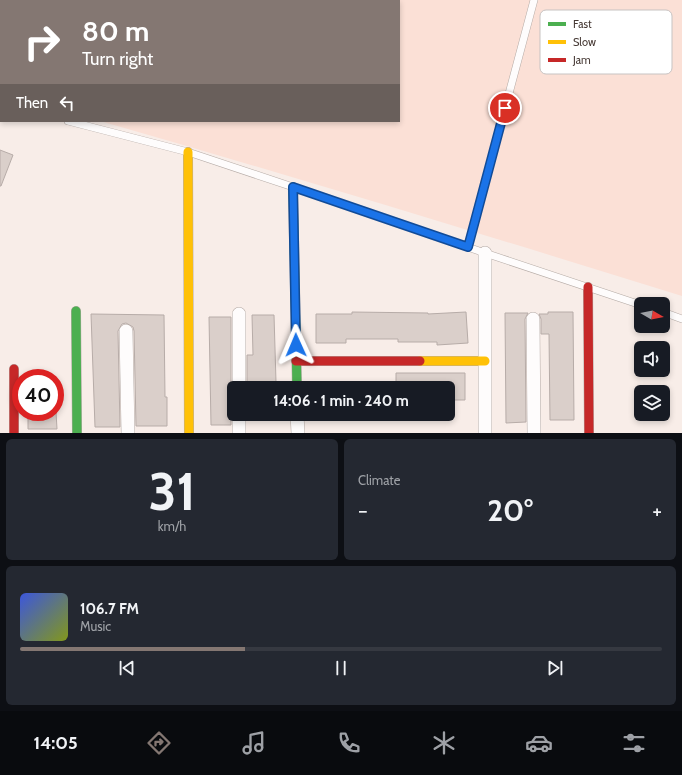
<!DOCTYPE html>
<html lang="en">
<head>
<meta charset="utf-8">
<style>
	body { margin:0; font-family:Cabin,sans-serif; background:#242831; color:#f1f3f6; height:100vh; display:flex; flex-direction:column; font-size:15px; white-space:nowrap }
	* { box-sizing:border-box; margin:0 }
	p { font-size:13px; color:#9ea1a6 }
	.icon { flex:none; width:22px; height:22px; fill:none; stroke:currentColor; stroke-width:2; stroke-linecap:round; stroke-linejoin:round }
	.map { position:relative; height:433px; overflow:hidden }
	.drawer { display:flex; flex-direction:column; gap:6px; padding:6px; background:#0d0f14; flex:1 }
	.drawer>* { flex:none }
	.banner { position:absolute; left:0px; top:0px; width:400px; height:122px; box-shadow:0 2px 6px #0003; background:#847772; color:#fff; overflow:hidden }
	.needle { width:26px; rotate:99deg }
	.fabs { position:absolute; left:634px; top:297px; display:grid; gap:8px }
	.fabs a { display:grid; place-items:center; width:36px; height:36px; border-radius:6px; background:#171b24; box-shadow:0 2px 6px #0003; font-size:20px }
	.speed { position:absolute; left:12px; top:369px; display:flex; gap:8px; font-size:20px; font-weight:700; text-align:center }
	.speed>* { display:grid; place-content:center; width:52px; height:52px; border-radius:50%; background:#171b24; box-shadow:0 2px 6px #0003; line-height:1 }
	.speed .limit { border:6px solid #d22; background:#fff; color:#111 }
	.pin { position:absolute; display:grid; place-items:center; width:34px; height:34px; color:#fff; margin:-17px; border:2px solid #fff; border-radius:50%; box-shadow:0 1px 4px #0007 }
	.me { position:absolute; width:44px; margin:-22px; rotate:359deg; stroke-linejoin:round; filter:drop-shadow(0 0 3px #0008) }
	.turn { display:flex; align-items:center; gap:14px; height:84px; padding:0 16px; font-size:18px }
	.turn .icon { width:52px; height:52px; stroke-width:2.5 }
	.turn b { display:block; font-size:28px; line-height:34px }
	.then { display:flex; align-items:center; height:38px; padding:0 16px; background:#0003; gap:8px; font-size:15px }
	.big { font-size:30px; font-weight:700; line-height:1.1 }
	.drawer .card { flex:1; display:flex; flex-direction:column; justify-content:center; gap:6px; min-width:0; padding:0 14px; border-radius:6px; background:#242831 }
	.drawer .dial { align-items:center; gap:0 }
	.dial b { font-size:52px; line-height:1 }
	.song { display:flex; align-items:center; gap:12px }
	.cover { width:48px; height:48px; border-radius:6px; background:linear-gradient(135deg,hsl(230 70% 55%),hsl(70 70% 35%)) }
	.played { height:4px; border-radius:2px; background:linear-gradient(90deg,#847772 35%,#363941 35%) }
	.keys { display:flex; justify-content:space-around; direction:ltr }
	.heat { display:flex; justify-content:space-between; align-items:center; font-size:22px; direction:ltr }
	.drawer .tiles { flex:1; display:grid; gap:6px; grid-template-columns:1fr 1fr }
	.card:last-child { grid-column:span 2 }
	.trip { position:absolute; left:227px; top:381px; width:228px; height:40px; border-radius:6px; background:#171b24; box-shadow:0 2px 6px #0003; font-weight:700; line-height:40px; text-align:center }
	.tab-bar { display:flex; height:64px; justify-content:space-around; align-items:center; background:#090b0e; color:#9ea1a6 }
	.tab-bar .icon { width:28px; height:28px }
	.tab-bar .active { color:#847772 }
	.tab-bar b { font-size:18px; color:#f1f3f6 }
	.map>svg:first-child { display:block }
	.green { fill:#fbe0d6 }
	.building { fill:#dacfca; stroke:#b7aca8 }
	.lines { fill:none; stroke-linecap:round; stroke-linejoin:round }
	.lane-casing { stroke:#b4aaa5; stroke-width:8 }
	.street-casing { stroke:#b4aaa5; stroke-width:14 }
	.fast-casing { stroke:#b4aaa5; stroke-width:10 }
	.slow-casing { stroke:#b4aaa5; stroke-width:10 }
	.jam-casing { stroke:#b4aaa5; stroke-width:10 }
	.lane { stroke:#fefcfc; stroke-width:7 }
	.street { stroke:#fefcfc; stroke-width:13 }
	.fast { stroke:#4caf50; stroke-width:9 }
	.slow { stroke:#ffc107; stroke-width:9 }
	.jam { stroke:#c62828; stroke-width:9 }
	.route-casing { stroke:#114b97; stroke-width:10 }
	.route { stroke:#1a73e8; stroke-width:7 }
	.key { fill:#fff; stroke:#c7c3c2; stroke-width:1 }
	.key-label { font-size:11px; fill:#453833 }
</style>
</head>
<body>
<div class="map">
<svg width="682" height="433" viewBox="0 0 682 433">
	<rect width="100%" height="100%" fill="#f8ede8"/>
	<path class="green" d="M134,0H682V296C489,236 295,177 100,121H399V1H134Z"/>
	<path class="building" d="M0,150L13,155L1,186H0Z
		M352,312L428,313V314L466,312L468,343L437,345V342H398V339H346V343H316V314H352Z
		M548,312H573L574,420H550L549,334H541V319L539,314H548Z
		M505,313H528L525,319L526,422L506,423Z
		M91,314L164,315L165,397H167V426H136L134,331L133,327L126,323L122,324L118,331L120,427H95Z
		M252,315H274L276,382H247V355H253Z
		M209,317H231V388L234,394V408L231,414V425H211Z
		M396,373H465V400H448V388H396Z
		M28,412H56L57,429H28Z"/>
	<g class="lines">
		<g class="lane-casing">
			<path id="lane" d="M116,1V0
				M0,104H1
				M68,121L188,152L293,187L485,253L641,305
				M468,247L534,0
				M663,312L682,319"/>
		</g>
		<g class="street-casing">
			<path id="street" d="M0,33L1,34
				M485,253V433
				M239,314V388
				M533,319L534,433
				M126,331L128,433
				M239,414V433
				M297,414L298,433"/>
		</g>
		<g class="fast-casing">
			<path id="fast" d="M293,187L297,388
				M76,311L77,433"/>
		</g>
		<g class="slow-casing">
			<path id="slow" d="M188,152L189,433
				M420,361H485"/>
		</g>
		<g class="jam-casing">
			<path id="jam" d="M588,287L589,433
				M296,361H420
				M14,369V433"/>
		</g>
		<use href="#lane" class="lane"/>
		<use href="#street" class="street"/>
		<use href="#fast" class="fast"/>
		<use href="#slow" class="slow"/>
		<use href="#jam" class="jam"/>
	</g>
	<g class="lines">
		<g class="route-casing">
			<path id="route" d="M296,345L293,187L468,247L505,108"/>
		</g>
		<use href="#route" class="route"/>
	</g>
	<rect x="540" y="10" width="132" height="64" rx="6" class="key"/>
	<rect x="548" y="22" width="18" height="4" fill="#4caf50"/>
	<rect x="548" y="40" width="18" height="4" fill="#ffc107"/>
	<rect x="548" y="58" width="18" height="4" fill="#c62828"/>
	<g class="key-label">
		<text x="573" y="28">Fast</text>
		<text x="573" y="46">Slow</text>
		<text x="573" y="64">Jam</text>
	</g>
</svg>
<div class="fabs">
<a><svg class="needle" viewBox="-14 -14 28 28"><path d="M0-13l5 13h-10z" fill="#e53935"/><path d="M0 13l5-13h-10z" fill="#9ea1a6"/></svg></a>
<a><svg class="icon" aria-label="sound" viewBox="0 0 24 24"><path d="M4 9h4l5-4v14l-5-4H4zM17 9q2 3 0 6"/></svg></a>
<a><svg class="icon" aria-label="layers" viewBox="0 0 24 24"><path d="M12 4l9 5-9 5-9-5zM3 14l9 5 9-5"/></svg></a>
</div>
<div class="speed"><div class="limit">40</div></div>
<div class="pin" style="left:505px;top:108px;background:#d93025"><svg class="icon" aria-label="arrive" viewBox="0 0 24 24"><path d="M6 21V4h12l-3 4 3 4H6"/></svg></div>
<svg class="me" style="left:296px;top:345px" viewBox="-20 -20 40 40"><path d="M0-17L14 15 0 8-14 15z" fill="#1a73e8" stroke="#fff" stroke-width="4"/></svg>
<div class="trip">14:06 · 1 min · 240 m</div>
<div class="banner">
<div class="turn"><svg class="icon" aria-label="right" viewBox="0 0 24 24"><path d="M7 20v-9h11M14 6l5 5-5 5"/></svg><div><b>80 m</b>Turn right</div></div>
<div class="then">Then<svg class="icon" aria-label="left" viewBox="0 0 24 24"><path d="M17 20v-9H6M10 6l-5 5 5 5"/></svg></div>
</div>
</div>
<section class="drawer">
<div class="tiles">
<div class="card dial"><b>31</b><p>km/h</p></div>
<div class="card"><p>Climate</p>
<div class="heat"><a>−</a><b class="big">20°</b><a>+</a></div>
</div>
<div class="card">
<div class="song"><i class="cover"></i><div><b>106.7 FM</b><p>Music</p></div></div>
<div class="played"></div>
<div class="keys"><svg class="icon" aria-label="previous" viewBox="0 0 24 24"><path d="M18 5L8 12l10 7zM5 5v14"/></svg><svg class="icon" aria-label="pause" viewBox="0 0 24 24"><path d="M8 5v14M16 5v14"/></svg><svg class="icon" aria-label="next" viewBox="0 0 24 24"><path d="M6 5l10 7-10 7zM19 5v14"/></svg></div>
</div>
</div>
</section>
<nav class="tab-bar">
<b>14:05</b>
<svg class="icon active" aria-label="directions" viewBox="0 0 24 24"><path d="M12 3l9 9-9 9-9-9zM9 14v-3h6M13 9l2 2-2 2"/></svg>
<svg class="icon" aria-label="music" viewBox="0 0 24 24"><path d="M9 18V5l10-2v13"/><circle cx="6" cy="18" r="3"/><circle cx="16" cy="16" r="3"/></svg>
<svg class="icon" aria-label="phone" viewBox="0 0 24 24"><path d="M5 4h4l2 5-3 2q2 4 5 5l2-3 5 2v4C11 20 4 13 5 4z"/></svg>
<svg class="icon" aria-label="climate" viewBox="0 0 24 24"><path d="M12 3v18M4 7l16 10M4 17L20 7"/></svg>
<svg class="icon" aria-label="car" viewBox="0 0 24 24"><path d="M5 17H2v-5l4-1 3-4h7l3 4 3 1v5h-3M9 17h6M6 11h13"/><circle cx="7" cy="17" r="2"/><circle cx="17" cy="17" r="2"/></svg>
<svg class="icon" aria-label="filters" viewBox="0 0 24 24"><path d="M4 7h16M4 17h16"/><circle cx="9" cy="7" r="2"/><circle cx="15" cy="17" r="2"/></svg>
</nav>
</body>
</html>
